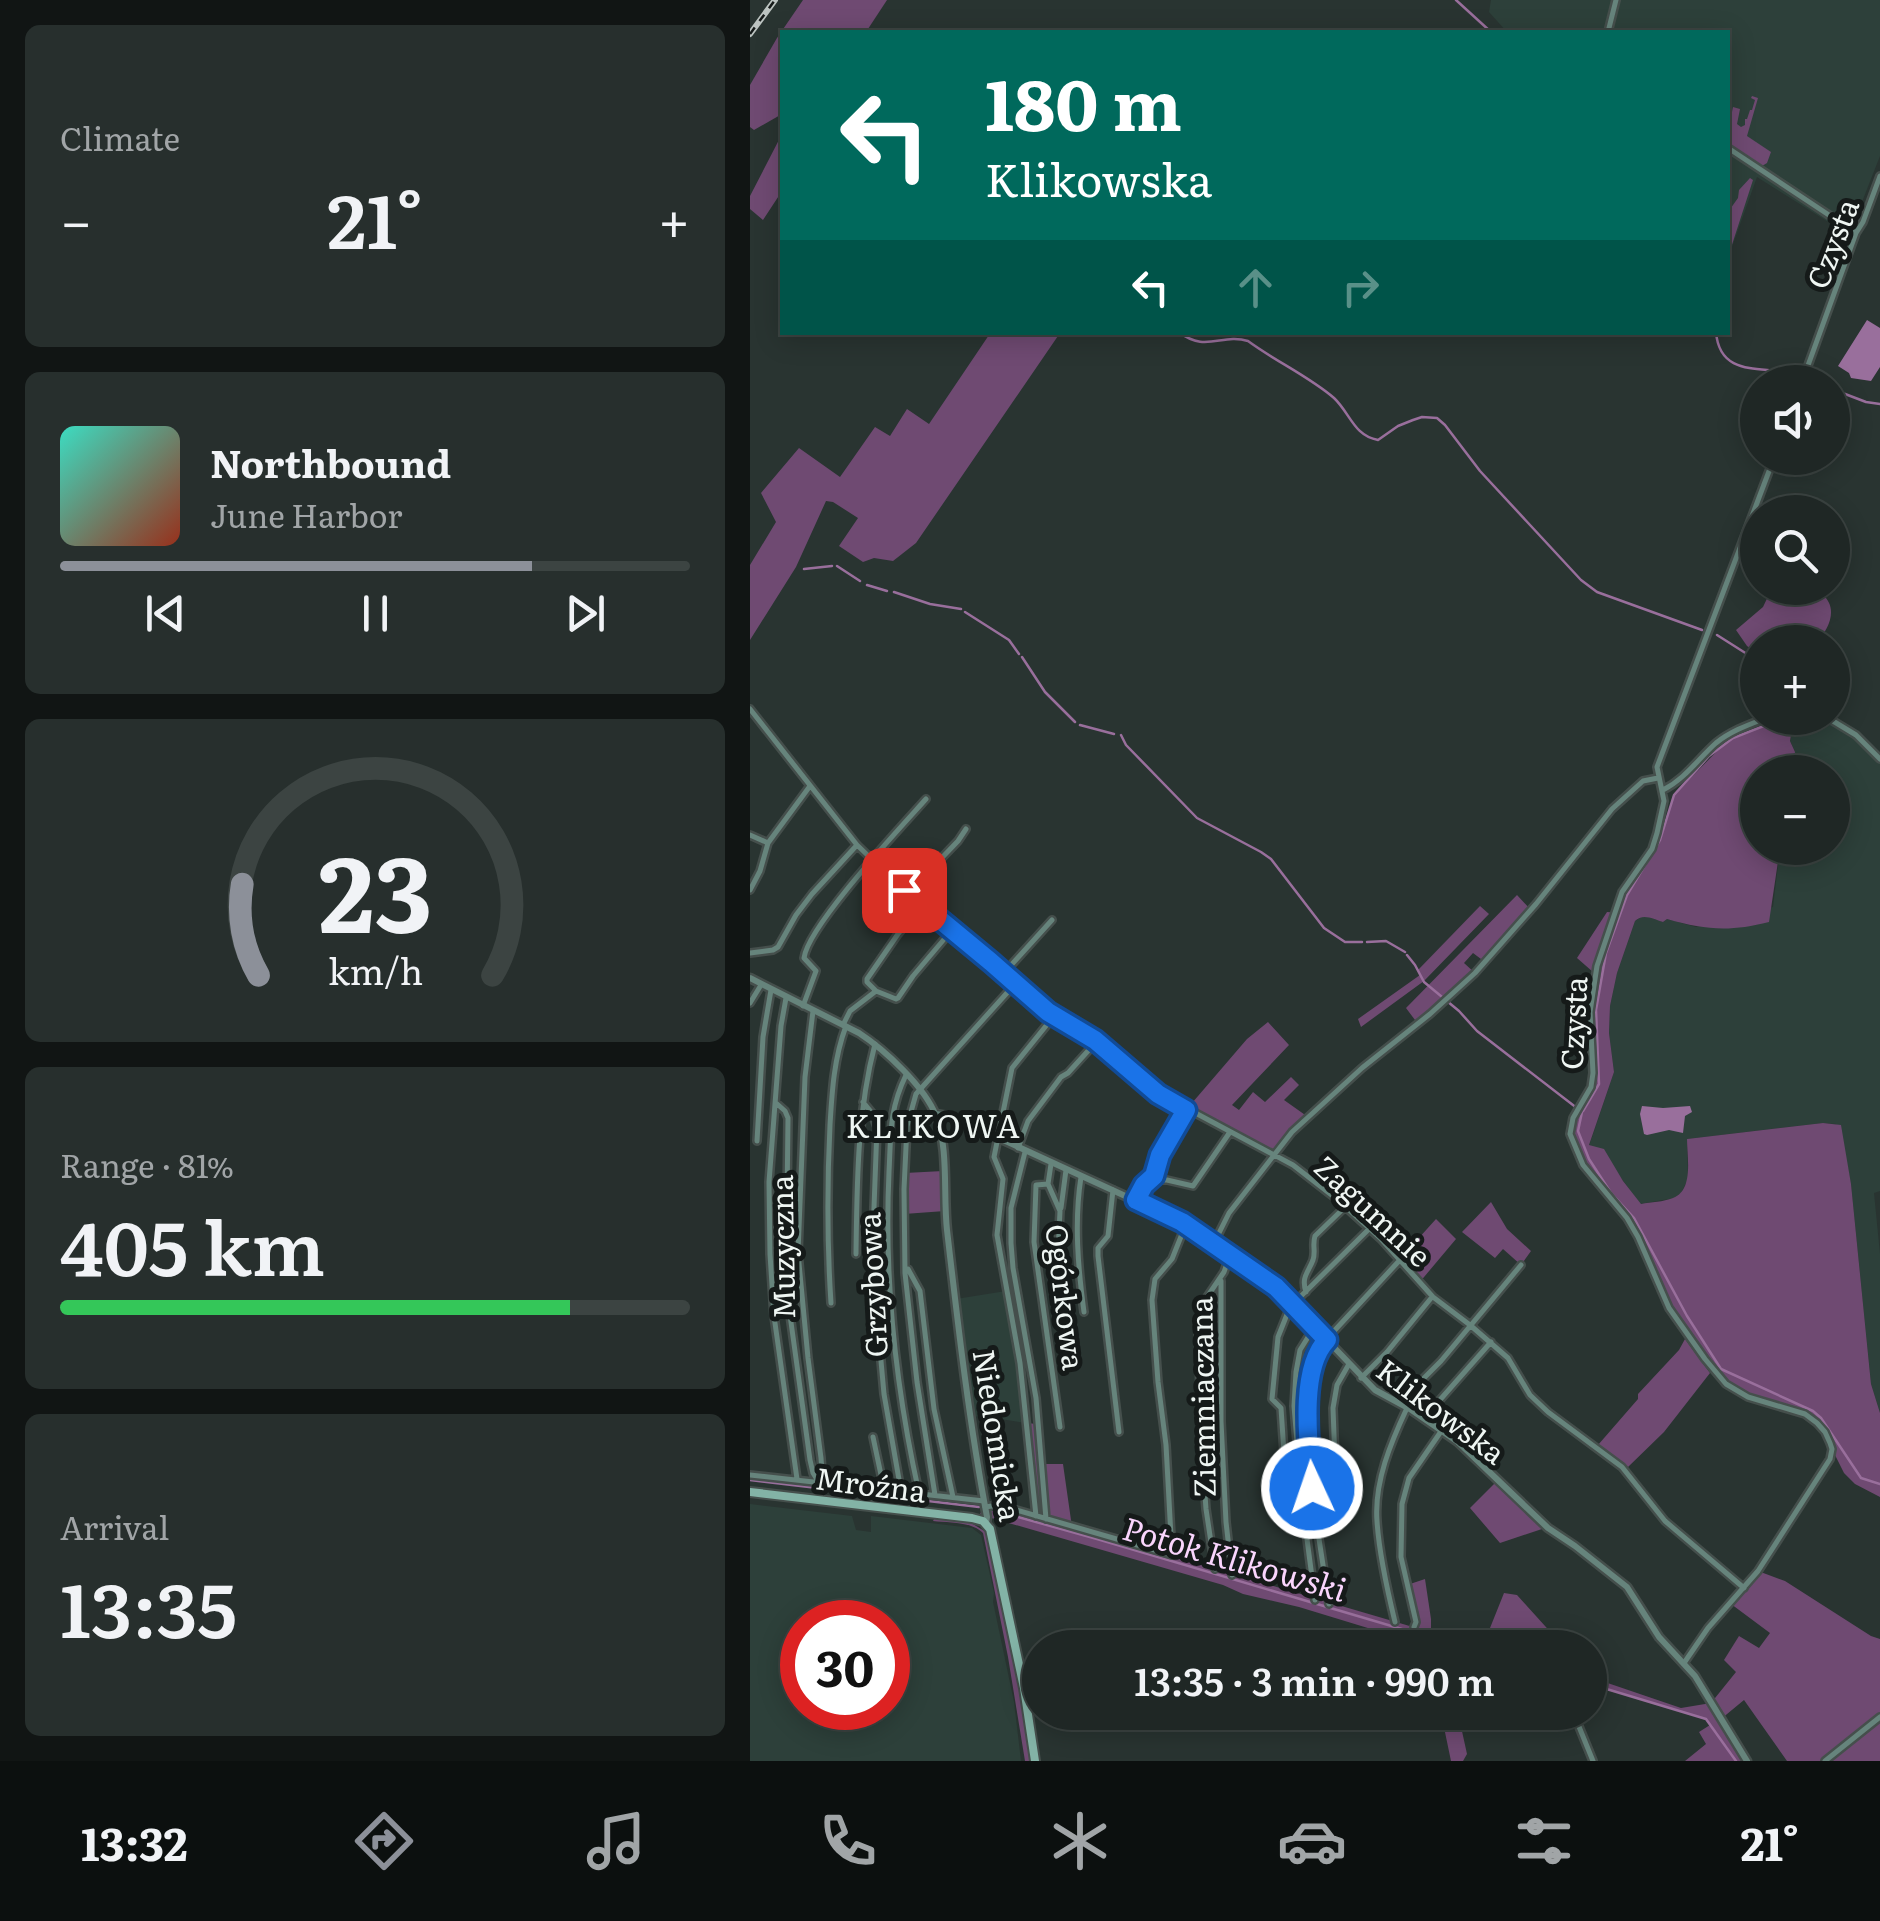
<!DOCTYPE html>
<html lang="en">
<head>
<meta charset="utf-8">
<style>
	body { margin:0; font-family:Literata,serif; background:#272f2d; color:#f1f3f6; height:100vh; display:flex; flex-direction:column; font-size:38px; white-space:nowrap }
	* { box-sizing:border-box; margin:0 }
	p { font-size:32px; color:#a1a5a7 }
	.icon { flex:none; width:55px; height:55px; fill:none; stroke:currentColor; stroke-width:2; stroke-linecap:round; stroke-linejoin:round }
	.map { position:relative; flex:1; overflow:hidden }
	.details { display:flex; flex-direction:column; gap:25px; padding:25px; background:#111514; width:750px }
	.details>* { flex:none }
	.banner { position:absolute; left:30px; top:30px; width:950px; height:305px; border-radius:0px; box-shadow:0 5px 25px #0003,0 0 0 2px #3c4442; background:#00695c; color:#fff; overflow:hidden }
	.fabs { position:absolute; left:990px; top:365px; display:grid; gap:20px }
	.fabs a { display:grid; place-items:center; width:110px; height:110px; border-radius:50%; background:#1f2725; box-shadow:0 5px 25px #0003,0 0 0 2px #3c4442; font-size:50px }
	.speed { position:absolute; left:30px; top:1600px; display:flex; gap:20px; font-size:50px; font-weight:700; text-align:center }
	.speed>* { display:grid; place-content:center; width:130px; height:130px; border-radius:50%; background:#1f2725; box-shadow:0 5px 25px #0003,0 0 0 2px #3c4442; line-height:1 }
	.speed .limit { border:15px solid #d22; background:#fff; color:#111 }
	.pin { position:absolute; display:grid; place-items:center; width:85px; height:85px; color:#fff; margin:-42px; border-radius:20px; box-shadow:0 5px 15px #0006 }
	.me { position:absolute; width:110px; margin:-55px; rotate:357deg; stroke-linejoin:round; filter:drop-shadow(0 0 8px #0008) }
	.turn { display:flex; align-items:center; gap:35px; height:210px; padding:0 40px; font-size:45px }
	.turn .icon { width:130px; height:130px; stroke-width:2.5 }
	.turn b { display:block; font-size:70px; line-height:85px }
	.lanes { display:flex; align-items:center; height:95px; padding:0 40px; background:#0003; justify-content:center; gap:50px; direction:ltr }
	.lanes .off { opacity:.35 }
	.big { font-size:75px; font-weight:600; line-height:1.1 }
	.details .tile { flex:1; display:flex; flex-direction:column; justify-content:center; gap:15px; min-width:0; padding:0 35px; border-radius:15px; background:#272f2d }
	.details .dial { align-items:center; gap:0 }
	.dial svg { height:260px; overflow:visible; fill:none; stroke:#3c4442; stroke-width:7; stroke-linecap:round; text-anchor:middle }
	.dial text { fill:#f1f3f6; stroke:none }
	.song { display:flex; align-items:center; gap:30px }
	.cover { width:120px; height:120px; border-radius:15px; background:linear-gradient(135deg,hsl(170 70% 55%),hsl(10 70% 35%)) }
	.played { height:10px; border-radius:5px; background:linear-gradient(90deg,#8c9099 75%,#3c4442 75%) }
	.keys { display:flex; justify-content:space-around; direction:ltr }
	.heat { display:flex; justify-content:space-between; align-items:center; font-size:55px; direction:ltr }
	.charge { height:15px; border-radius:8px; background:linear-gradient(90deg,#34c759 81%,#3c4442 0) }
	.trip { position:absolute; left:272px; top:1630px; width:585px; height:100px; border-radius:50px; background:#1f2725; box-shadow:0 5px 25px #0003,0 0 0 2px #3c4442; font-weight:600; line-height:100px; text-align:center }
	.tab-bar { display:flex; height:160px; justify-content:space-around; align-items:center; background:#0c100f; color:#a1a5a7 }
	.tab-bar .icon { width:70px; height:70px }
	.tab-bar .current { color:#8c9099 }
	.tab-bar b { font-size:45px; color:#f1f3f6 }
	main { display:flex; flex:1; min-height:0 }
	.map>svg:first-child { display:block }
	.built { fill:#2d403a; fill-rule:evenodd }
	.green { fill:#6f4a72 }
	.water { fill:#996f9c }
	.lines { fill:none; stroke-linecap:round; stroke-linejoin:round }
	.stream { stroke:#996f9c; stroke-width:2.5 }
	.minor-casing { stroke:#454f4c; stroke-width:10 }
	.tertiary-casing { stroke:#454f4c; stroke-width:11 }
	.secondary-casing { stroke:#454f4c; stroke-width:12 }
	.minor { stroke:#66847c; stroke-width:5 }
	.tertiary { stroke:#66847c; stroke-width:6 }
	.secondary { stroke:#83b3a6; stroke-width:8 }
	.rail-casing { stroke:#bcc4c1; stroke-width:6 }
	.rail { stroke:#151a19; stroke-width:2.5; stroke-dasharray:8; stroke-linecap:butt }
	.route-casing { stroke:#114b97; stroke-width:25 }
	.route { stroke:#1a73e8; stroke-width:18 }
	.labels { text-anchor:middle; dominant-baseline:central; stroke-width:10; stroke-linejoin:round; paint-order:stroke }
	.street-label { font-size:30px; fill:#eff6f3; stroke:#151a19 }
	.neighbourhood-label { font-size:32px; letter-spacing:2.5px; fill:#eff6f3; stroke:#151a19 }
	.water-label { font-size:32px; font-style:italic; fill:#fad5fd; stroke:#151a19 }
</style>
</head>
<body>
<main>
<section class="details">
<div class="tile"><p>Climate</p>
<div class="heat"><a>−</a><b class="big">21°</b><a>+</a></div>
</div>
<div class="tile">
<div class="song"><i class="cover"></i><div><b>Northbound</b><p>June Harbor</p></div></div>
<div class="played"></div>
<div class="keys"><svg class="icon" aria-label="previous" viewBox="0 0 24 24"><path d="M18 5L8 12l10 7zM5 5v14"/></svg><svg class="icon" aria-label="pause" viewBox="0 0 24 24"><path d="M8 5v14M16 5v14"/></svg><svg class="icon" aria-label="next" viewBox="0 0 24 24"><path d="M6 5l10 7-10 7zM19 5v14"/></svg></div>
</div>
<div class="tile dial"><svg viewBox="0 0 100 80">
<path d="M14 69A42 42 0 1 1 86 69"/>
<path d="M14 69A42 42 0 0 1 9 41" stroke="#8c9099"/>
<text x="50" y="56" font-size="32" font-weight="700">23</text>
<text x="50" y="72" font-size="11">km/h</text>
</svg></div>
<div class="tile"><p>Range · 81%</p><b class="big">405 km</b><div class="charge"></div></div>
<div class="tile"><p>Arrival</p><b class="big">13:35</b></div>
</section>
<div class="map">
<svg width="1130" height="1761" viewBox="0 0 1130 1761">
	<rect width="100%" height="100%" fill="#293431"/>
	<path class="built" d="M741,0H1130V156L1099,235L1007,177L978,258V32H757L739,12Z
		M1061,719L1076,724L1087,723L1106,735L1130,759V1191L1124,1193L1130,1254V1413L1121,1384L1101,1184L1092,1138L1086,1124L1073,1123L937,1139L938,1179L931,1193L925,1198L890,1204L850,1149L839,1146L864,1072L859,1033L860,1006L867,973L885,921L891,917L896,916L913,922L917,919L946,927L1023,907L1030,848H1082V772H1042L1045,752L1040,741L1041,734L1057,732Z
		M256,1291L270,1363L276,1423L231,1416L222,1417L206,1299Z
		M0,1504L102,1516L106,1530L121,1532V1516L222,1528L231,1535L244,1593L243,1602L264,1702L271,1761H0ZM52,1622H138V1708H52Z"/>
	<path class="green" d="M53,0H137L116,32H32V114L4,130L0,127V85L27,38Z
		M1002,96L1008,98L997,136L1021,152L1017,163L1012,166L978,145V116L981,117L983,107L990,109L987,124L991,127L995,125V119H997L1000,110H1002L1005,100L1001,98Z
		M32,134V191L13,220L0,209V196Z
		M1000,178L1003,180L978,257V212L988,198L989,190Z
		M241,332L310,333L166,543L143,561L124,558L113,562L89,546L108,518L83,502L76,501L46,567L0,640V565L26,522L11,493L49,448L90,477L125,427L140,436L157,409L179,424Z
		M1022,588H1049L1055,600L1062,602L1072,594C1089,608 1079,629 1067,642H1008L1007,653L997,646L986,630L1013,607Z
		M1037,718L1061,719L1058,733L1041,735L1040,741L1045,752L1042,772H1008V848H1030L1019,922C980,932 955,930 917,919L913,922C903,919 893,913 885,921L867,973L860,1006L859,1033L864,1072L839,1145L854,1149L873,1181L891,1204C901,1202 913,1202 923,1198C944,1190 937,1157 937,1139L1073,1123L1091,1125L1101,1184L1121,1384L1130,1413V1497L1105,1484L1094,1473L1071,1427L1061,1419L998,1397L976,1384L919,1308L882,1229L844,1180L822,1140L823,1118L842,1080L840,1014L846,969L843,972L827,958L857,912L871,913L880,888L910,842L923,796L975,743L982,738Z
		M767,895L781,910L735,962L723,953L714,963L725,973L668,1024L656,1008Z
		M730,906L739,914L674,981L611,1027L608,1019L670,975L668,970Z
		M518,1022L539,1045L482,1105L489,1110L503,1092L515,1102L541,1077L549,1085L534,1100L558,1117L524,1153L436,1110L497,1039Z
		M193,1171L195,1211L154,1214L155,1173Z
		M741,1202L757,1229L781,1251L771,1265L753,1249L745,1258L712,1232Z
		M686,1219L706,1239L669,1283L649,1260Z
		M935,1339L960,1373L914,1432L878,1467L848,1445L888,1399V1394L929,1350Z
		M276,1423L287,1424L292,1464H313L322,1527L663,1627L666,1622L657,1585L675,1579L681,1619V1632L747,1645L759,1637L754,1631L740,1628L754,1593L767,1595L814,1647H793L781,1635L775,1639L777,1648L716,1647L692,1641L644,1636L549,1607L493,1594L473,1585L238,1517L236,1523L230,1513L243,1508L244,1505L285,1516Z
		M748,1480L793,1523L792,1529L750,1543L720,1508Z
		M185,1517L218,1521L236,1532L273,1704L281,1761H275L258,1657L233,1533C221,1521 198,1523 183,1521Z
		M1008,1571L1035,1581L1121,1636L1130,1639V1761H1037L994,1700L971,1719L997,1761H935L956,1744L949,1732L960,1725L956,1719L840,1684V1677L931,1708L961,1703L986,1672L974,1660L989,1636L1009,1648L1020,1633L981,1604Z
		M691,1713H708L717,1754L713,1761H701Z"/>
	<path class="water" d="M1117,320L1130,328V367L1121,381L1101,378L1099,373L1088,366Z
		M892,1106L913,1108L940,1106L942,1112L935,1116L933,1133L919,1130L897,1135L894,1134L890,1114Z"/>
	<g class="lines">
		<path class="stream" d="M706,0L741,32
			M429,332C455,353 472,333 498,341C525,361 560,377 584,398C600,413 604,436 628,440L648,426L663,420L672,417L687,418L695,425L730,471L831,580L847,592L952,630
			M966,332C970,382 1021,363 1048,376
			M1057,379L1066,382
			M1082,389L1116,402L1130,404
			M87,566L110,581
			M54,569L82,566
			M117,585L137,591
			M144,592L180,604L211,609
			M215,612L259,640L269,654
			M967,635L1008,661
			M272,657L295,692L325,722
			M1059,718L1076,724
			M330,725L364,734
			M371,735L376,745L447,818L511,852L521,859L574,928L595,942H612
			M617,942L636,941L655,952
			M657,955L665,965L674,982L709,1011L727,1031L832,1112L828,1131L839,1159L861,1193L884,1218L937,1316L971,1369L1063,1411L1071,1418L1111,1478L1130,1484
			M833,1111L849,1084L846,1010L856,953L877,895L910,840L924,795L959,756L983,738L1034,718
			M0,1480L229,1507
			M243,1510L347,1539L716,1648
			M840,1684L956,1719L986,1761"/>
		<g class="minor-casing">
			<path id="minor" d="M858,32L866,0
				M978,148L1106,233
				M1052,382L1106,233L1113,222L1130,176
				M0,709L107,845L154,890L241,961L281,999L298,1012L345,1040L408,1093L543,1165L588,1200L631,1239L683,1297L720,1325L758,1358L780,1395L798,1412L872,1467L915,1521L994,1588
				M1078,718L1106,735L1130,759
				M913,790C935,779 948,759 966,743C981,731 998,725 1016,718
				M0,835L18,843L10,871L0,890
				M18,843L60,786
				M158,893L208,841L216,829
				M0,953L23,950L28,947L46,915L62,894L107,845
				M254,973L302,920
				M126,991L146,999L148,998L163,976L201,931
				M36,998L31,1026L19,1182L20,1254L24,1316L47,1479
				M0,1003L11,985
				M53,1006L66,971L54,958C58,926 150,828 176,799
				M63,1011L55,1077L48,1253L58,1358L71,1458L72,1472L68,1481
				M93,1025L100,1011L126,991L117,982V979L148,934L172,905
				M156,1075C139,1110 141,1134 139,1172C134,1279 146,1389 169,1493
				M113,1102L122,1113L127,1127L122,1261L134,1394L151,1491
				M26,1103L35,1111L38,1118L36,1286L60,1460L63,1473L68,1481
				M7,1141L13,1037L21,990
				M268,1148L278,1121L311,1077L318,1073L347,1041
				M275,1152L261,1208V1243L263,1268L286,1398L296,1519
				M301,1164L298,1184L310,1211L308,1253L319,1341L312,1347
				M331,1177C324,1222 328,1267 334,1312
				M401,1180H417L443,1186L480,1132
				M298,1184L286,1185L284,1242L310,1427
				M363,1190L358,1236L348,1248V1256L369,1432
				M386,1200L394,1185L404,1176L411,1155L436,1110
				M311,1208L316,1170
				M464,1243L479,1213L542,1132L612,1068L680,1014L725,973L786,904L862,809L893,781L908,778
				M106,1254C107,1184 107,1113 125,1044
				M158,1269L170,1291L184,1409L203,1497
				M471,1281V1421L476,1522L482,1575
				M556,1292C551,1277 558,1273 563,1260C566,1251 562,1245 565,1236L595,1207
				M81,1303C77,1243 77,1185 80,1125C82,1091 84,1058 96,1026
				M611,1378L637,1352L682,1297
				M660,1409L672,1380L691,1361L771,1265
				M674,1418L741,1342
				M123,1437L134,1489
				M0,1475L234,1501
				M185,1495L167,1382L155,1273L154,1189L157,1126L166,1094L265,984
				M537,1498L531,1408L522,1399L528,1337L538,1312L543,1304L619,1229
				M235,1507L249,1505L422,1555L416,1445L408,1382L402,1300L405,1279L422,1259L436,1224
				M286,1516L270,1363L247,1235L253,1179L244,1157L262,1068L304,1016
				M587,1516L583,1408L587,1385L599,1364
				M465,1569L456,1509L452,1454L448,1326L455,1300L474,1272L480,1255
				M565,1600L552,1501L544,1406L546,1372L550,1350L565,1326
				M579,1604L561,1487L558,1406L563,1364L572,1344L649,1261
				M645,1622C637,1589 629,1554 627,1521C624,1482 641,1442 657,1408
				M664,1627L666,1622L651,1557L652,1504L659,1478L692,1430
				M934,1663L958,1628L1008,1571L1080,1459L1082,1449L1080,1443L1075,1432L1067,1423L1055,1414L998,1397L976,1384L955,1359L919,1308L888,1237L877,1218L833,1165L820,1134L823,1118L841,1087L843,1073L840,1012L847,966L872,892L902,849L907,833L914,801L907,767L1024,458
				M823,1712L843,1761
				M1075,1761L1130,1717"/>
		</g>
		<g class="tertiary-casing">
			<path id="tertiary" d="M0,978L109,1033C135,1050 175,1087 186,1116C199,1149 193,1194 197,1230C208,1325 219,1422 237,1517L236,1523
				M186,1114L203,1117L432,1222L526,1287L625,1390L660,1409L708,1442L798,1528L825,1546L877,1587L909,1637L945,1676L997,1761"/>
		</g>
		<g class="secondary-casing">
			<path id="secondary" d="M0,1492L222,1518L233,1521L240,1529L274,1688L285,1761"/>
		</g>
		<use href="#minor" class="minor"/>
		<use href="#tertiary" class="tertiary"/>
		<use href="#secondary" class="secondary"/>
		<g class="rail-casing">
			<path id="rail" d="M0,34L25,0"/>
		</g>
		<use href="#rail" class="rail"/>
	</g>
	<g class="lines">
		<g class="route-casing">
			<path id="route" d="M154,890L241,962L298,1012L345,1040L408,1094L436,1110L410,1155L404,1176L394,1185L386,1200L432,1222L526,1287L577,1340C548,1369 559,1449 562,1488"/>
		</g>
		<use href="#route" class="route"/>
	</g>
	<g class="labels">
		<g class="street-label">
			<text transform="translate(1081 243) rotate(-69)">Czysta</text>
			<text transform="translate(822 1023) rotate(-87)">Czysta</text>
			<text transform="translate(624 1210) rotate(43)">Zagumnie</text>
			<text transform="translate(31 1247) rotate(-91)">Muzyczna</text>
			<text transform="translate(121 1285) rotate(-93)">Grzybowa</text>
			<text transform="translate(317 1297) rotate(83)">Ogórkowa</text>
			<text transform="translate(451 1397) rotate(-91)">Ziemniaczana</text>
			<text transform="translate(692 1410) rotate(37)">Klikowska</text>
			<text transform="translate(249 1435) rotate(81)">Niedomicka</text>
			<text transform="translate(121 1483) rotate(7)">Mroźna</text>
		</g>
		<g class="neighbourhood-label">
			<text x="184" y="1124">KLIKOWA</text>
		</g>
		<g class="water-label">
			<text transform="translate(485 1557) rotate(16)">Potok Klikowski</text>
		</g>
	</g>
</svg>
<div class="fabs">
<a><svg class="icon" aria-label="sound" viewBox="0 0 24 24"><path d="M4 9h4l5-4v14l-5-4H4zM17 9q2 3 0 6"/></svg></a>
<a><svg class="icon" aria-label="search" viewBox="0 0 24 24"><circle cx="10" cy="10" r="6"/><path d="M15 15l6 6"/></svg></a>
<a>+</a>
<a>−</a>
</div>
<div class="speed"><div class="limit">30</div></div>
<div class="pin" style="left:154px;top:890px;background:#d93025"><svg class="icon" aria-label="arrive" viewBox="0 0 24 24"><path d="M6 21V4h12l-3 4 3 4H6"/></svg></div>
<svg class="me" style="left:562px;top:1488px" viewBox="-20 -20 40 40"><circle r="17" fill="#1a73e8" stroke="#fff" stroke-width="3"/><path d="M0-11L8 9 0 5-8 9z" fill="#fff"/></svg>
<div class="trip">13:35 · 3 min · 990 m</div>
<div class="banner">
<div class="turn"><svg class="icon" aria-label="left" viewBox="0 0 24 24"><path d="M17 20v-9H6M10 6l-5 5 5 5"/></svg><div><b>180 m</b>Klikowska</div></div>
<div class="lanes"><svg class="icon" aria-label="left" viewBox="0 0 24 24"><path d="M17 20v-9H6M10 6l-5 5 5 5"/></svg><svg class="icon off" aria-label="ahead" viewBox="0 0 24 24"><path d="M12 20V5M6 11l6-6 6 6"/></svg><svg class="icon off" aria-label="right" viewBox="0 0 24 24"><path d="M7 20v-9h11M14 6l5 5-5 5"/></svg></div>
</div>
</div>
</main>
<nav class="tab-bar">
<b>13:32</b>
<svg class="icon current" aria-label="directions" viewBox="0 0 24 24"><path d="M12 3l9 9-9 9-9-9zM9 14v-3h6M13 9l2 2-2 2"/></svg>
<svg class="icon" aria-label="music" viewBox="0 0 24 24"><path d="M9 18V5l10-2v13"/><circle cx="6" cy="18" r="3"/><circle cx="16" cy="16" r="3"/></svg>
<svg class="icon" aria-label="phone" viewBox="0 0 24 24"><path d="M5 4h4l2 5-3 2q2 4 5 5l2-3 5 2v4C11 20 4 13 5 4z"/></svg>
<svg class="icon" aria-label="climate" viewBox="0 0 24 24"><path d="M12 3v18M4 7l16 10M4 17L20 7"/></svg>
<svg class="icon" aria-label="car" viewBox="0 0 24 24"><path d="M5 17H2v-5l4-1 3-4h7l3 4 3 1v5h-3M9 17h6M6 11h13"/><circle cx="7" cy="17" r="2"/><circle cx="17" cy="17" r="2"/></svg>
<svg class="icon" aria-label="filters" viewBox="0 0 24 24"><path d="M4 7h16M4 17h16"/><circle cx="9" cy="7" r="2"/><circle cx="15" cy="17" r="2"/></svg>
<b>21°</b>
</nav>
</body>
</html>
